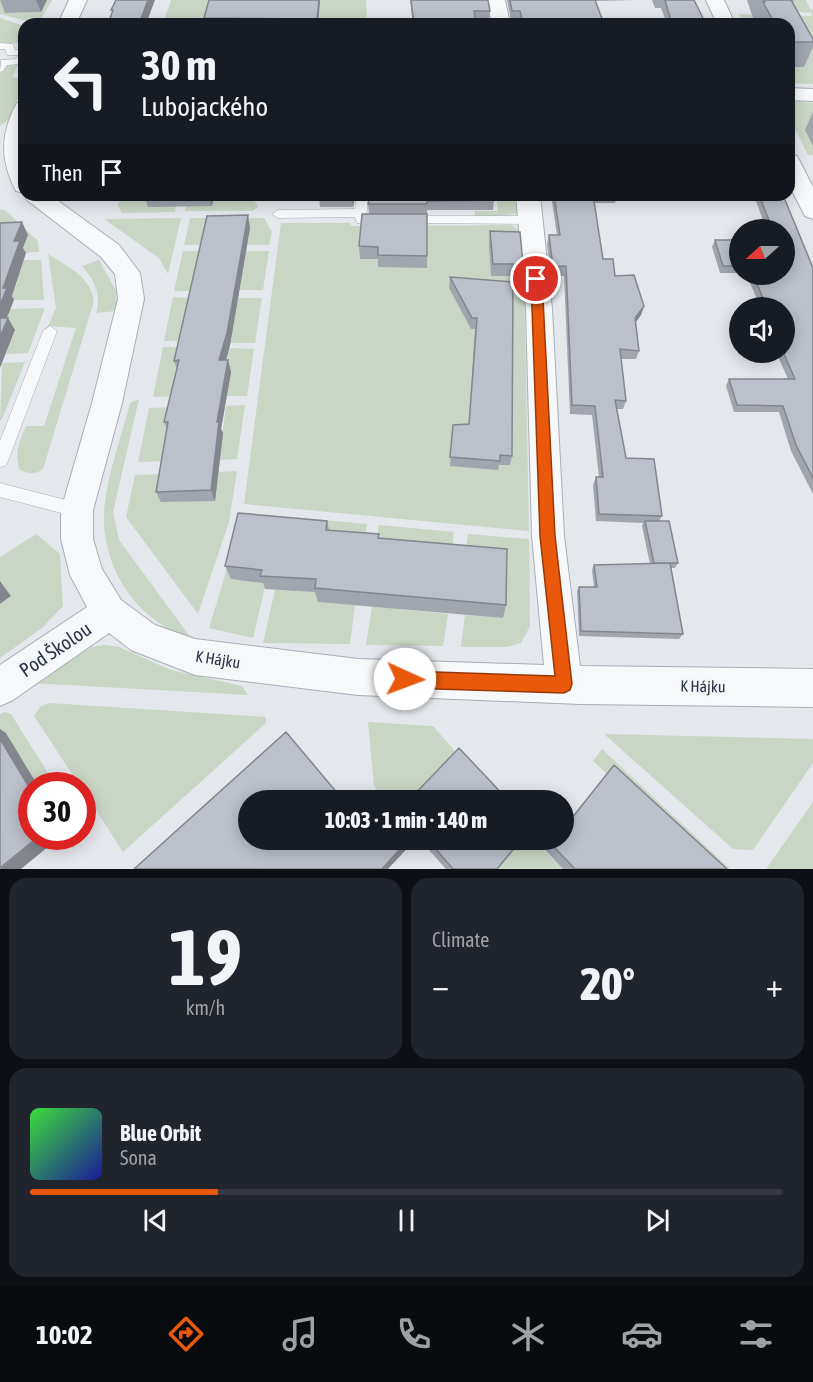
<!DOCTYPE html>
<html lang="en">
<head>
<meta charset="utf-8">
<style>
	body { margin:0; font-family:"Asap Condensed",sans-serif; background:#20242c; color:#f1f3f6; height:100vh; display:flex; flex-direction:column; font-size:22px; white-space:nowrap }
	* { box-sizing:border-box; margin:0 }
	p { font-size:20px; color:#9ea1a6 }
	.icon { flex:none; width:33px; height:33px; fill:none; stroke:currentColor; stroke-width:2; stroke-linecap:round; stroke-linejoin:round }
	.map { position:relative; height:869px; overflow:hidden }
	.side { display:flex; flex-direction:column; gap:9px; padding:9px; background:#0d0f14; flex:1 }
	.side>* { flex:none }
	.guide { position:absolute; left:18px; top:18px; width:777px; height:183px; border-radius:18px; box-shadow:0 3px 15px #0003; background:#171b24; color:#f1f3f6; overflow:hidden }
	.needle { width:39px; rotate:249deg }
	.controls { position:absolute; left:729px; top:219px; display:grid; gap:12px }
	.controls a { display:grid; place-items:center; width:66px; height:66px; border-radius:50%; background:#171b24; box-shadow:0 3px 15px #0003; font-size:30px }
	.speed { position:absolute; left:18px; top:772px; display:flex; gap:12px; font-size:30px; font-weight:700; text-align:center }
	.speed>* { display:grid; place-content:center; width:78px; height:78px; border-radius:50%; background:#171b24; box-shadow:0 3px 15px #0003; line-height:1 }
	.speed .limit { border:9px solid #d22; background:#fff; color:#111 }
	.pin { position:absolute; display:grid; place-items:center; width:51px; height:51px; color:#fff; margin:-26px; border:3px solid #fff; border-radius:50%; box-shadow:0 2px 6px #0007 }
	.me { position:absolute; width:66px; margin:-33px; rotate:92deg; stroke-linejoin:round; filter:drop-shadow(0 0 4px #0008) }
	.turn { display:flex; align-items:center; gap:21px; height:126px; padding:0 24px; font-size:27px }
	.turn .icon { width:78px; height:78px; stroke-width:2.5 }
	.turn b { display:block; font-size:42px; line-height:51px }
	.then { display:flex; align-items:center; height:57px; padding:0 24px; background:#0003; gap:12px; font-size:22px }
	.big { font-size:45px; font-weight:800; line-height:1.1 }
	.side .widget { flex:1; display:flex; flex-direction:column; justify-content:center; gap:9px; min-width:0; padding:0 21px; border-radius:18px; background:#20242c }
	.side .dial { align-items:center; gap:0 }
	.dial b { font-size:78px; line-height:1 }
	.song { display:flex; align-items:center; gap:18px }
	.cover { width:72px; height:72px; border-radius:9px; background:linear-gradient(135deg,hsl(120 70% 55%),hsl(240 70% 35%)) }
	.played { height:6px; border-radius:3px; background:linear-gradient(90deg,#ea580c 25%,#363941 25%) }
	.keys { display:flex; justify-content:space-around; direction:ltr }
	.heat { display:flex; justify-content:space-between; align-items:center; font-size:33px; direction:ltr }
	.side .tiles { flex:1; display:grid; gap:9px; grid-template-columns:1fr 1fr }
	.widget:last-child { grid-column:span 2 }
	.trip { position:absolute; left:238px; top:790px; width:336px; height:60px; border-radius:30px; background:#171b24; box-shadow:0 3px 15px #0003; font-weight:800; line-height:60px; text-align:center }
	.tab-bar { display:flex; height:96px; justify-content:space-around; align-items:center; background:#090b0e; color:#9ea1a6 }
	.tab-bar .icon { width:42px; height:42px }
	.tab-bar .active { color:#ea580c }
	.tab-bar b { font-size:27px; color:#f1f3f6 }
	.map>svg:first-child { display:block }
	.green { fill:#c9d6c5 }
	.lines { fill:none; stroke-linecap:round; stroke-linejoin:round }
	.lane-casing { stroke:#a9aeb7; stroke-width:1 }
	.street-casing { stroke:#a9aeb7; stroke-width:2 }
	.lane { fill:#f7f8fa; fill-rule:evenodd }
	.street { fill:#f7f8fa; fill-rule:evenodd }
	.wall { fill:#a1a5ae }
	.shaded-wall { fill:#83868d }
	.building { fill:#bbc0ca; stroke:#83868d; stroke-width:1.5 }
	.route { fill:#ea580c; stroke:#983908; stroke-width:1.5 }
	.labels { text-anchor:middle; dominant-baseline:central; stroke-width:6; stroke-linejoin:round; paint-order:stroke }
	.street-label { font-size:16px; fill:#2b3445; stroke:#f4f6f9 }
	.near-street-label { font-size:20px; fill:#2b3445; stroke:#f4f6f9 }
</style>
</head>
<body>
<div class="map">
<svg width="813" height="869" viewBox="0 0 813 869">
	<rect width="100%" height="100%" fill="#e4e7ec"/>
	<path class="green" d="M45,0H52L38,24L0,14V2H13L8,13L40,12Z
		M171,0H366L367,24H163Z
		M785,0H806L810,9L813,10V84L789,83V67H800L789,24H743L739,14L812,16L811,13L789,11Z
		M0,18L24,26V43H0Z
		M4,62H19L12,77L24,79V82L10,119L0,126V69Z
		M789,101L813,103V155H808L789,117Z
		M122,195H152L176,206L175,212L122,213L118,205Z
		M214,195H251L258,207L253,211H185L186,206H212Z
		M496,195H518L519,213L501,216L475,217V211H498Z
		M0,210H5L38,241L39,252L21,253L28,235H0Z
		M181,218L168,274L159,258L104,219Z
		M190,218H264L272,232L269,245H184Z
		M281,223H350L351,226L511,225L520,231L524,276L529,531L244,504Z
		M183,251H205L196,291H174Z
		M246,251H269L263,290H239Z
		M48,254C68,267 90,276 94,301L43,469C34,475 29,474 20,470C14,453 19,442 26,426H44L76,328L48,326L56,308Z
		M23,260H41L44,300H10L18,281H10Z
		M99,260L116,291V311L96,313C102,294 94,280 82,266Z
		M173,297L195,298L185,341H164Z
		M238,298H262L255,343H230Z
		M45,308L28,353L6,354L15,331L0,326L7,309Z
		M163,347H184L178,396L153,397Z
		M229,348L254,349L247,396H227L225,372Z
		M25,362L2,419L0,421L2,363Z
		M139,399L113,512L119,540L191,638C134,621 97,561 105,502C109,469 122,435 130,403Z
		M245,405L237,459L219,460L226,406Z
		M175,407L168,461L138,462L149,408Z
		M237,471L229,522L198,614L126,517L135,475L166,474L214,501L218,472Z
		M244,513L282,516L279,531L231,579L266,583L253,638L209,628Z
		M291,517L367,524L363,551L289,527Z
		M379,525L454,532L451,559L375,548Z
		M36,534L60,554L63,606L42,628L0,658V604L11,596L0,581V557Z
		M468,534L529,539L530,626L521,643L507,647H461L465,615L503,618L465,556Z
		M320,588L318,602L355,605L350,644L263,643L275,590Z
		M372,606L448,614L443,646L366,645Z
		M104,645L119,647L171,670L242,686L248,695L30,683L85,648Z
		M49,703L266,717V723L123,852L83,790L82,786H80L34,716L41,706Z
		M5,712L11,714L56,786H38L0,737V714Z
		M368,722L433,726L459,756L416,801H387L374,786Z
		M604,734L813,739V763L753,850L733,849Z
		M602,749L730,869H709L593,761Z
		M813,802V869H766Z
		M522,840H534L563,869H497Z"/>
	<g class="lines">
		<g class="lane-casing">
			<path id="lane" d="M0,43L13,44L15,50L24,49L22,64L7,65L3,71L0,72L1,60L16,59L18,55H7L5,49H0Z
				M357,195H369L366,216L385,217V223H357L355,217L278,218L272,214L278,210L355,209Z
				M408,216H531L537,220L531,224L404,223V217Z
				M50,326L57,331L8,461L5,466L0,467V441L43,331Z
				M0,483L77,503L83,505L85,510L83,515L77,517L0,497Z"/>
		</g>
		<g class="street-casing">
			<path id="street" d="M69,0H87L76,24H58Z
				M487,0H505L510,24H492Z
				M706,0H724L735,24H717Z
				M789,88L813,89V101L789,100Z
				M24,101V130L20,149L24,170V193L16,191C0,161 0,133 17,103Z
				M789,154L797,156L813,187V219L805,216L789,185Z
				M24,194L50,195L119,245L140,273L144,299L122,403L93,510V539L102,569L121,600L155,625L195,639L358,659L544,665L532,536L526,309L516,195H540L552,309L564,536L580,666L813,669V707L580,704L358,695L195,675L131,650L109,633L13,700L0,706V665L87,607L70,575L61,539V510L92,403L118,299L115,274L101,257L27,200Z"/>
		</g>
		<use href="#lane" class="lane"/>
		<use href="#street" class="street"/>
	</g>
	<path class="wall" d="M0,0H47L41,12L5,13Z
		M320,0L318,24H205L204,18Z
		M410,0H488L490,11L489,20H476V24H413Z
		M507,0H635L595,1L604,24H520L519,19L511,20Z
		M652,0H694L706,24H667L661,8H655Z
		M747,0H794L793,3L813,39V47L804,67H789V24H755Z
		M813,112V146L805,130Z
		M146,195H214L212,206L148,207L145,198Z
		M355,195L353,207H320L319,198Z
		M370,195L494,200L493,210H427V214H369L368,204Z
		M551,195H652L651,198L617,197L615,203H594L603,259L615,276L644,306L641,315L636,322L639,351L636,359H621L626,401L623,409H617L626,458L662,516L659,521L678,563L675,568H671L683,634L679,639L579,636L577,591L579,587H594L592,570L594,565L650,564L642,526L643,523L596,521L593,485L596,477H599L592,415L570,414L564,276H551L547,244L549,235H557Z
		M759,195H783L813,268V494L791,451L779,412H734L726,386L729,379H788L776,352H784V308H761L746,274H784V230H755L758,223H764L756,201Z
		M362,214L427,256V268L378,267V259H360L359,246Z
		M250,228L230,345L226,360H228L231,372L221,429L223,433L215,501L161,502L156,492L167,428L164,422L177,369L174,361Z
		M490,231L523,264L521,276H491L489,244Z
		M715,240H740V273H720L712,247Z
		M450,277L513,282L512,456L510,465H499L498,470L450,466L453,425L469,424L475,329H471L449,288Z
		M327,521L329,530L379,538L506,605L503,618L318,602L315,592L265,589L263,583L231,579L225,566Z
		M614,765L727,869H563L545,850L553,840H564V827Z
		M420,840H522L497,869H446Z"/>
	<path class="shaded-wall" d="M36,0H47L41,12Z
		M148,0H155L146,24H139Z
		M319,0L320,1L318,24L317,19Z
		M210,195H214L212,206L210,197Z
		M353,195H355L353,207L352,197Z
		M248,215L250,228L230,345L223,372L219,360Z
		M22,222L28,235L23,248L26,253L12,296L14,300L2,330L0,328V305L14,241Z
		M644,306L641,315L632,327L635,318Z
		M8,318L15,330L0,368V337Z
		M228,360L231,372L221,429L223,433L215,501L211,490L217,422Z
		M0,581L11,596L0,604Z
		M0,729L6,733L38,786H32V792L0,739Z
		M38,837H60L21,869H0Z
		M408,840H415L388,869H382Z"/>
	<path class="building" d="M116,0H148L139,24H108L113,10H111Z
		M209,0H319L317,19L204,18Z
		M411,0H488L490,11H474L476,24H414Z
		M510,0H595L604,24H523L520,11H512Z
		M665,0H694L706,24H672Z
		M764,0H791L813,39V42H789V24H775L763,2H765Z
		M146,195H210V197L145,198Z
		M319,195H353L352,197L319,198Z
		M370,195H493L494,200L427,201V204H368Z
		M554,195H593L603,259H613L615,276L634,275L644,306L635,318L639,351L620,349L626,401L615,400L626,458L654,459L662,516L599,514L596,477H603L595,406L572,405L566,266L553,267L549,235H560Z
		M759,195H783L813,268V478L796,445L783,406L737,405L729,379H795L783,352H784V308H767L753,274H784V230H761L758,223H770Z
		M362,214H427V256L378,255V247L359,246Z
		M248,215L227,333L219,360H228L217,422H219L211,490L156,492L168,422H164L179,360L174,361L207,216Z
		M22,222L14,241H20L3,288H7L0,305V223Z
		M490,231L520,232L523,264H493Z
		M715,240H740V266H723Z
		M450,277L513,282L512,456L500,455V461L450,457L453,425L469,424L477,318H472Z
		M0,318H8L0,337Z
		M238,513L327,521L326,530L379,534L378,538L507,549L506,605L315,588L316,579L260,576L262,570L225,566Z
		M645,521H669L678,563H654Z
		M670,563L683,634L581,631L579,587H597L594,565Z
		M286,732L344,801H249V840H408L382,869H134Z
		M0,739L32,792V837H38L0,868Z
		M459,748L509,801H408Z
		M614,765L727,869H575L551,844L554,840H564V828Z
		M428,840H521L497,869H453Z"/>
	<path class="route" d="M536,275L542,279L555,536L572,684L570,690L564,693L405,688L400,685L397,679L400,673L405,671L555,676L540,536L531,279Z"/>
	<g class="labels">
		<g class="street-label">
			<text transform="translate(218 659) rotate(9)">K Hájku</text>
			<text transform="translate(703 686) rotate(1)">K Hájku</text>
		</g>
		<g class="near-street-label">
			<text transform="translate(55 649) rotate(-34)">Pod Školou</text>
		</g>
	</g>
</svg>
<div class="controls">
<a><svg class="needle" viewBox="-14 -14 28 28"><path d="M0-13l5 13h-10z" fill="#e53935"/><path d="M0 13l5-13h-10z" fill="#9ea1a6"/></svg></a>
<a><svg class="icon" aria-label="sound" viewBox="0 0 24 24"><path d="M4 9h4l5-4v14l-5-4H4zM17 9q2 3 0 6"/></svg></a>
</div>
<div class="speed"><div class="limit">30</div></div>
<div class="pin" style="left:536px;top:279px;background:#d93025"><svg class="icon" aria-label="arrive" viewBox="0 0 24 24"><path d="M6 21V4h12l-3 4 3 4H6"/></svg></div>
<svg class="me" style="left:405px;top:679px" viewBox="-20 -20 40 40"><circle r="19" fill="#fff"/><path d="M0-13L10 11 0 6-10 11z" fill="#ea580c"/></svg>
<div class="trip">10:03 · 1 min · 140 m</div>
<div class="guide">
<div class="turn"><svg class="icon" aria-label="left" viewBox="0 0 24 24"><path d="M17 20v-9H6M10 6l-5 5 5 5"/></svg><div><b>30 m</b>Lubojackého</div></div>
<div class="then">Then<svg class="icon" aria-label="arrive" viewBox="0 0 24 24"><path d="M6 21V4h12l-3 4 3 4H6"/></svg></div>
</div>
</div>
<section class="side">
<div class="tiles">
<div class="widget dial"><b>19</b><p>km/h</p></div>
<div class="widget"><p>Climate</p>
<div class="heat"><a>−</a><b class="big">20°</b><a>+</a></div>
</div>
<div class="widget">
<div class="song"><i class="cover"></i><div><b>Blue Orbit</b><p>Sona</p></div></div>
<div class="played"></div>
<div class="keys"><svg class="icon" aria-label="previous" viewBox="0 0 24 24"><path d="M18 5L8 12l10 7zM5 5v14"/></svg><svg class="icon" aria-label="pause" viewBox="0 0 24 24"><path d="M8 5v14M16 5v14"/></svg><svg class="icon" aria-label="next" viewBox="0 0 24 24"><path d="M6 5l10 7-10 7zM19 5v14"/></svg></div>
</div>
</div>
</section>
<nav class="tab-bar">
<b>10:02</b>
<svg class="icon active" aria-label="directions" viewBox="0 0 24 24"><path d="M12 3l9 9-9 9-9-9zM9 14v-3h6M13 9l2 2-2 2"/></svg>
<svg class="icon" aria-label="music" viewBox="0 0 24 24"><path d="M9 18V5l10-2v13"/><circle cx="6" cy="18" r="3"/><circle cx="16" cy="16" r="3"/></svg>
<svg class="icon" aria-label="phone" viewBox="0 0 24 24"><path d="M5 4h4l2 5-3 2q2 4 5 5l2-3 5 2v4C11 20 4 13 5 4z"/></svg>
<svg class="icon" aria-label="climate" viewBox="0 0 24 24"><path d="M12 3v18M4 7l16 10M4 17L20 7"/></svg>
<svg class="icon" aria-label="car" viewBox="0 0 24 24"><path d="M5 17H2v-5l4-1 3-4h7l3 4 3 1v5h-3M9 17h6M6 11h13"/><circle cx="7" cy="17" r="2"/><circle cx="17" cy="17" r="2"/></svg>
<svg class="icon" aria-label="filters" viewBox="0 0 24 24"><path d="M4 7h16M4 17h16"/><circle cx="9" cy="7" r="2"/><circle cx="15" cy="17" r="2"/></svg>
</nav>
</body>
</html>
